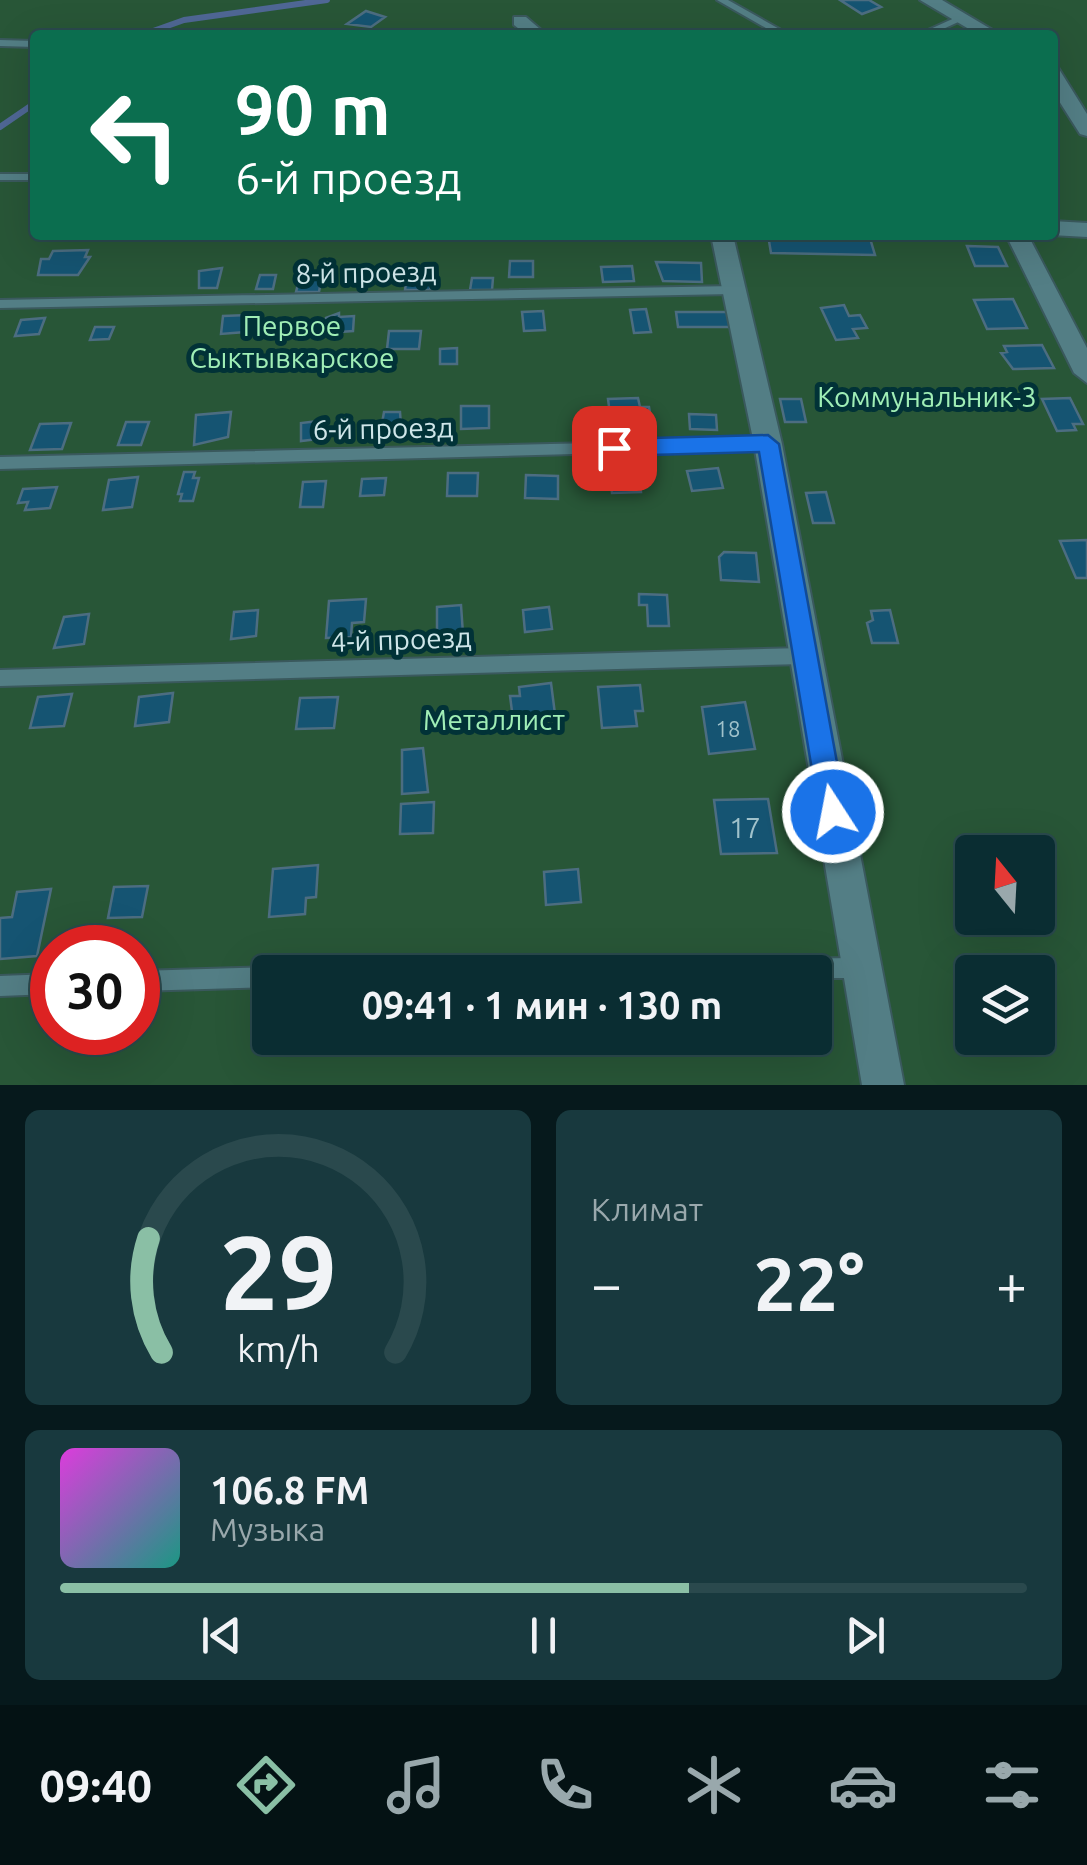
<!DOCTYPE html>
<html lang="ru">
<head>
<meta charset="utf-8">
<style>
	body { margin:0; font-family:Ubuntu,sans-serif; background:#18393e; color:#f1f3f6; height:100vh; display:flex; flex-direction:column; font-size:38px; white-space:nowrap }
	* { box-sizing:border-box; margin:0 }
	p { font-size:32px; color:#99a8ac }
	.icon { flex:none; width:55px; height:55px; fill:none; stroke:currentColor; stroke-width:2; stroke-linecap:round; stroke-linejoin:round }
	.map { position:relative; height:1085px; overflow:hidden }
	.panel { display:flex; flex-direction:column; gap:25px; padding:25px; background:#06191c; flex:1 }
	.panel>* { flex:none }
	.banner { position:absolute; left:30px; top:30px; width:1028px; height:210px; border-radius:10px; box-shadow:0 10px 40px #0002,0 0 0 2px #2a494d; background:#0b6e4f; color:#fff; overflow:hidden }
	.needle { width:65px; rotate:342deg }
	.fabs { position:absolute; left:955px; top:835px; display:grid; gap:20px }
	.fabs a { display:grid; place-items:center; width:100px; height:100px; border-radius:10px; background:#0a2d32; box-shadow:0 10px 40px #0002,0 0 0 2px #2a494d; font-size:50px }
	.speed { position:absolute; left:30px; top:925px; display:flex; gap:20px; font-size:50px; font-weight:700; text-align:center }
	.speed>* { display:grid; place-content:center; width:130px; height:130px; border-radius:50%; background:#0a2d32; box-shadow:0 10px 40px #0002,0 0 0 2px #2a494d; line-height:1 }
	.speed .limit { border:15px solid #d22; background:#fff; color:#111 }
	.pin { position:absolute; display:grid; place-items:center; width:85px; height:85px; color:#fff; margin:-42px; border-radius:20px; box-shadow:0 5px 15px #0006 }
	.me { position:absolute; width:110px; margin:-55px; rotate:349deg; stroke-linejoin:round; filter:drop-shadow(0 0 8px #0008) }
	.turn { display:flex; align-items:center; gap:35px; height:210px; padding:0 40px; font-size:45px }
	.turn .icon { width:130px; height:130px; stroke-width:2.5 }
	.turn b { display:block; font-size:70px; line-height:85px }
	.big { font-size:75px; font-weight:700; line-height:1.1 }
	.panel .card { flex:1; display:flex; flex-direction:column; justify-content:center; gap:15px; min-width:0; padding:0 35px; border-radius:15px; background:#18393e }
	.panel .dial { align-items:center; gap:0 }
	.dial svg { height:260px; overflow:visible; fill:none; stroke:#2a494d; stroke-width:7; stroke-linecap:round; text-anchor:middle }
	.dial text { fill:#f1f3f6; stroke:none }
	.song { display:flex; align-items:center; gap:30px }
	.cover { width:120px; height:120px; border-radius:15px; background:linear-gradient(135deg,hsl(300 70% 55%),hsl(170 70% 35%)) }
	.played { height:10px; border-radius:5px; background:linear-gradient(90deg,#8abfa5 65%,#2a494d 65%) }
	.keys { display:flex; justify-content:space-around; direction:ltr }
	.heat { display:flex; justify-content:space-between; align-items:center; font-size:55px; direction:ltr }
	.panel .tiles { flex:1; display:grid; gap:25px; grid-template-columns:1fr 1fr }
	.card:last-child { grid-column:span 2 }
	.trip { position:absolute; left:252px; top:955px; width:580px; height:100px; border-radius:10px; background:#0a2d32; box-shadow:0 10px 40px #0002,0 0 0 2px #2a494d; font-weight:700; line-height:100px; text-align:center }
	.tabs { display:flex; height:160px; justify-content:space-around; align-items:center; background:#041214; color:#99a8ac }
	.tabs .icon { width:70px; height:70px }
	.tabs .on { color:#8abfa5 }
	.tabs b { font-size:45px; color:#f1f3f6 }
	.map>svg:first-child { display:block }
	.green { fill:#285637; fill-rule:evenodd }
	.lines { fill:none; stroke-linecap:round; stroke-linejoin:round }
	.stream { stroke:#4f6795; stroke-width:6 }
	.building { fill:#155472; stroke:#4c6d81; stroke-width:2.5 }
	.lane-casing { stroke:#3a595d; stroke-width:4 }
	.street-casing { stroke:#3a595d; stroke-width:4 }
	.lane { fill:#537e85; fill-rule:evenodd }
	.street { fill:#537e85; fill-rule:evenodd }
	.route { fill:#1a73e8; stroke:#114b97; stroke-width:2.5 }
	.labels { text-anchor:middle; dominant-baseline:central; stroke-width:10; stroke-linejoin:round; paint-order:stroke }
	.number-label { font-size:22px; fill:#a0c2cb }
	.street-label { font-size:28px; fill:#cfe6e9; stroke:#013237 }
	.park-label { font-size:28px; fill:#a0eeb6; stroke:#013237 }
	.near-number-label { font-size:28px; fill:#a0c2cb }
</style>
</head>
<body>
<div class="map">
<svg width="1087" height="1085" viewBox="0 0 1087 1085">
	<rect width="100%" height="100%" fill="#0e3c42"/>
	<path class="green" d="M0,0H1087V1085H0ZM35,35H1052V235H35ZM972,852H1038V918H972ZM52,948H138V1032H52ZM270,972H815V1038H270ZM972,972H1038V1038H972Z"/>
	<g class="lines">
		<path class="stream" d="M142,35L184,20L327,0
			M0,127L35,103"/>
	</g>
	<path class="building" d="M840,0H869L881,7L862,14Z
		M366,11L385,17L371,27L347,24Z
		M768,235H869L875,255L771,253Z
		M967,246L998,247L1007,266H975Z
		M88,250L85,257H90L78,275H38L41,259H49L53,251Z
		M510,261H533V277H509Z
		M656,262L701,263L702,282L663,281Z
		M632,266L634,281L603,282L601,267Z
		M222,268L217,288H199V271Z
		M432,273L430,290H405L407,274Z
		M260,275H276L273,289H256Z
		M322,275L319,292H296L300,276Z
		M472,278H493L492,290H470Z
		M1013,299L1027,328L987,329L974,300Z
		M844,305L849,316L860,315L867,328L853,329L858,338L836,340L821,308Z
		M646,309L651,332L634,333L630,310Z
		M543,311L545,330L524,331L522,312Z
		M676,312H728L731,327H678Z
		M339,313V317L354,316L353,331L325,333L326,318Z
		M248,315L245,332L221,334L223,316Z
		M45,318L39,334L15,336L21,320Z
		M95,327H114L109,339L90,340Z
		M389,331H421L419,349H387Z
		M1042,345L1054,368L1013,369L1001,353L1007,352L1004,346Z
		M457,348V364H440V349Z
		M638,398L640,407H649L651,419L638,420L639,428L612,430L608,399Z
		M1070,398L1083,424H1073L1076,430L1057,431L1042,399Z
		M780,399H801L806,422H785Z
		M461,406H489V428L461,429Z
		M231,412L228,437L194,445L196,415Z
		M384,412H400L402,439L379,440Z
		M689,414L716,415L717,430L690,429Z
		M327,420V438L301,441V423Z
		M126,422H149L141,445H118Z
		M71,423L62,449L30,450L40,424Z
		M718,468L723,488L692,491L687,471Z
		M184,472H195L193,478H199L193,501H180L182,494H178Z
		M448,473H478L477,496H447Z
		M639,474L641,492L612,493L610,475Z
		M526,475L558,476V499L525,498Z
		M138,477L132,507L103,510L109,480Z
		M386,478L384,495L360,496L362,479Z
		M326,481L323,507H300L303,482Z
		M57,487L50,508L25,510L28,502L18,503L23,489Z
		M826,492L834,523H813L806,493Z
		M1087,540V578H1076L1060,541Z
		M724,552L756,553L759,582L721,580L719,557Z
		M639,594L667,595L669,626H648L647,605H639Z
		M366,599L364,622L352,623L351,637L326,638L329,601Z
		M461,605L463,634L437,636V607Z
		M549,607L552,629L525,632L523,610Z
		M258,610L256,636L231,639L234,612Z
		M890,610L898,643H872L867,623L873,620L871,611Z
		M89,614L84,644L54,648L64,617Z
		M551,683L555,714L513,719L510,696H520L519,687Z
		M640,685L643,711H635L637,726L602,728L598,687Z
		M173,693L169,722L135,726L139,697Z
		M72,694L64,726L30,728L38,697Z
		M338,697L334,728L296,729L300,698Z
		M745,702L755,749L709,754L702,707Z
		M423,748L428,792L402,794V750Z
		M768,799L777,853L721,854L714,800Z
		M434,802L433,833L400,834L401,804Z
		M318,865L316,897L306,898L305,914L269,917L273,869Z
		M578,869L581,902L546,905L544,872Z
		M148,886L142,917L108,918L114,887Z
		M51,889L37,956L0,959V918L12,917L17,892Z"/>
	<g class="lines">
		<g class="lane-casing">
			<path id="lane" d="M717,0H728L790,35H778Z
				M959,16L967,18L930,35H917Z
				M0,40L35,41V47L0,46Z
				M0,174H35V180H0Z
				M733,286L739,290L733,294L0,308V300Z
				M768,439L775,444L768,449L0,469V457Z
				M803,648L809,651L811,656L809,661L803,664L0,686V670Z
				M859,958L866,961L869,968L866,975L859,978H815V972H458L461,965L468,962Z
				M270,967L278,972H270V987L138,991V971Z
				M52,974V994L0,996V976Z"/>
		</g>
		<g class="street-casing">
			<path id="street" d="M920,0H942L1001,35H979Z
				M514,17H526L547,35H527L514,25Z
				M1052,67L1059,69L1087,114V136L1080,134L1052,90Z
				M1052,221L1087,223V237L1051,235Z
				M711,235H733L782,444L904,1085H862L754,444Z
				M1006,235H1028L1087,348V383L1074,373Z"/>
		</g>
		<use href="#lane" class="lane"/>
		<use href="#street" class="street"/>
	</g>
	<path class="route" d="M768,435L779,444L846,812L842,822L833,826L823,822L819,812L759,452L614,456L604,448L614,439Z"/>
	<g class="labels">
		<g class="number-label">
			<text x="728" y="728">18</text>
		</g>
		<g class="street-label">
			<text transform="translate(366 272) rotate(-1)">8-й проезд</text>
			<text transform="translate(383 428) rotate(-1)">6-й проезд</text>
			<text transform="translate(401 639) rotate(-2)">4-й проезд</text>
		</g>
		<g class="park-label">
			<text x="292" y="325">Первое<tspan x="292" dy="32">Сыктывкарское</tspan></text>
			<text x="927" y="396">Коммунальник-3</text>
			<text x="494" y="719">Металлист</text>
		</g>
		<g class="near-number-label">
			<text x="745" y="827">17</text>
		</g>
	</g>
</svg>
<div class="fabs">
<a><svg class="needle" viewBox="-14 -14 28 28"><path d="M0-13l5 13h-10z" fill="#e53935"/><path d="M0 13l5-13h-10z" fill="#99a8ac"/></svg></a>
<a><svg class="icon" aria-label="layers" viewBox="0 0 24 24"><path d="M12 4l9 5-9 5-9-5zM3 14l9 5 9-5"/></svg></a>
</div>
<div class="speed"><div class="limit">30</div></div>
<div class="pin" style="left:614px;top:448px;background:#d93025"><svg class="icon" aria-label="arrive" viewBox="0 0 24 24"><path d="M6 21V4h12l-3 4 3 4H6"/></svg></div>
<svg class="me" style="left:833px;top:812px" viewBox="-20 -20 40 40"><circle r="17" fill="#1a73e8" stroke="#fff" stroke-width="3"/><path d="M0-11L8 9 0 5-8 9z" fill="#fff"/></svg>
<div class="trip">09:41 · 1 мин · 130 m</div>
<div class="banner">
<div class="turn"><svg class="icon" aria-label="left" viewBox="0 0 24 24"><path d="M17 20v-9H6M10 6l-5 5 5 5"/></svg><div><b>90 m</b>6-й проезд</div></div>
</div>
</div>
<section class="panel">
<div class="tiles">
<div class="card dial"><svg viewBox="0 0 100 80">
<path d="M14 69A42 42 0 1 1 86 69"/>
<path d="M14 69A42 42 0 0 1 10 34" stroke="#8abfa5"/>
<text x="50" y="56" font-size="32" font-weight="700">29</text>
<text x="50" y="72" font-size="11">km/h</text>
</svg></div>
<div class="card"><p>Климат</p>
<div class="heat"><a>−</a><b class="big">22°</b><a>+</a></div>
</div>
<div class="card">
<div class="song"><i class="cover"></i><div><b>106.8 FM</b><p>Музыка</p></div></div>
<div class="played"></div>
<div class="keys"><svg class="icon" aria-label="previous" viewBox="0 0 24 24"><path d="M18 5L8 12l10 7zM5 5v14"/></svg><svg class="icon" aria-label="pause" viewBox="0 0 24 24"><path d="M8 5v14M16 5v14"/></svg><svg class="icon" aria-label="next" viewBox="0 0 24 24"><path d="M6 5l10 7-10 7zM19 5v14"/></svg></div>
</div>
</div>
</section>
<nav class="tabs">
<b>09:40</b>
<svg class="icon on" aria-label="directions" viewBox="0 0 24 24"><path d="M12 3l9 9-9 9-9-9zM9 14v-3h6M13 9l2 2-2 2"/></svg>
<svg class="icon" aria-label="music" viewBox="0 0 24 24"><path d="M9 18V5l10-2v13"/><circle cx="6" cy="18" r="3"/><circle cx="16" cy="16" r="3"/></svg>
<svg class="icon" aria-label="phone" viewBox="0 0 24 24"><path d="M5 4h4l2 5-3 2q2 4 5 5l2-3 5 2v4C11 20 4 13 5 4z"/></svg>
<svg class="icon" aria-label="climate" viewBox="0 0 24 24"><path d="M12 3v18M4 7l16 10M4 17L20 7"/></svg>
<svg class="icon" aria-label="car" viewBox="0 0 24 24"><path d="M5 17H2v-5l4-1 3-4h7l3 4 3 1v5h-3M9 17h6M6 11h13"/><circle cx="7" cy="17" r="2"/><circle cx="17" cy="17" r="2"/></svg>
<svg class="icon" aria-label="filters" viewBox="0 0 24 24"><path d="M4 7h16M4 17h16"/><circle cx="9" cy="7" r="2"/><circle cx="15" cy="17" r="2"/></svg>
</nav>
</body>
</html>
